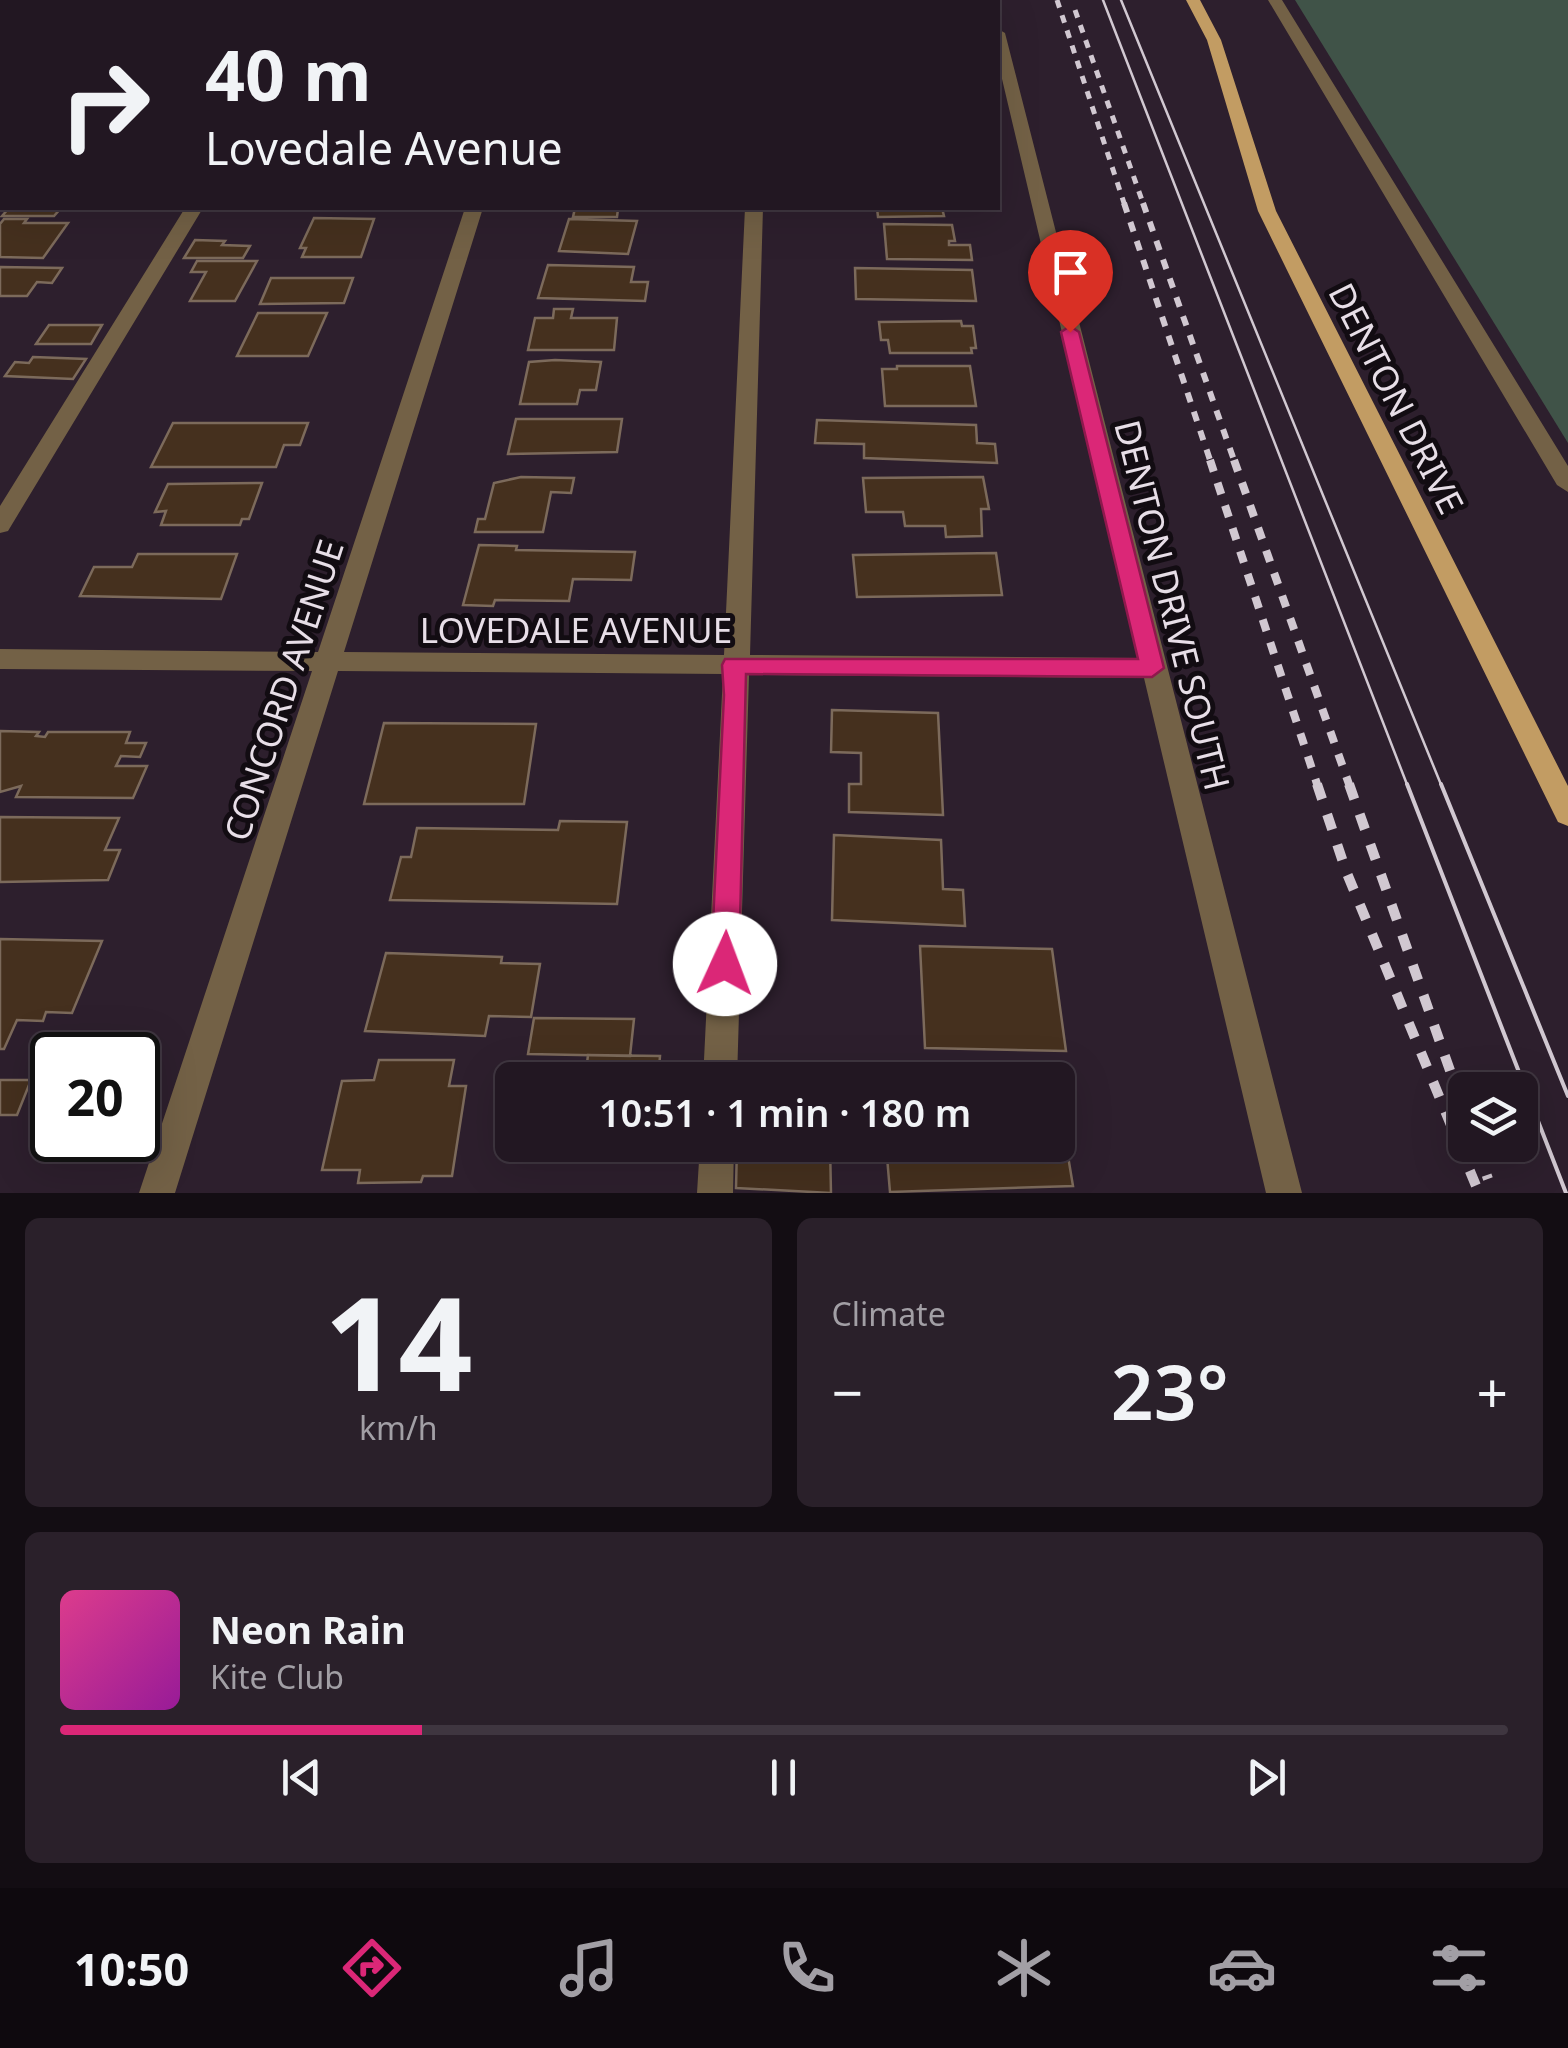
<!DOCTYPE html>
<html lang="en">
<head>
<meta charset="utf-8">
<style>
	body { margin:0; font-family:"Noto Sans",sans-serif; background:#2a202a; color:#f1f3f6; height:100vh; display:flex; flex-direction:column; font-size:38px; white-space:nowrap }
	* { box-sizing:border-box; margin:0 }
	p { font-size:32px; color:#a29fa5 }
	.icon { flex:none; width:55px; height:55px; fill:none; stroke:currentColor; stroke-width:2; stroke-linecap:round; stroke-linejoin:round }
	.map { position:relative; height:1193px; overflow:hidden }
	.side { display:flex; flex-direction:column; gap:25px; padding:25px; background:#130d13; flex:1 }
	.side>* { flex:none }
	.top-card { position:absolute; left:0px; top:0px; width:1000px; height:210px; box-shadow:0 10px 40px #0002,0 0 0 2px #3f3640; background:#221722; color:#f1f3f6; overflow:hidden }
	.fabs { position:absolute; left:1448px; top:1072px; display:grid; gap:20px }
	.fabs a { display:grid; place-items:center; width:90px; height:90px; border-radius:15px; background:#221722; box-shadow:0 10px 40px #0002,0 0 0 2px #3f3640; font-size:50px }
	.speed { position:absolute; left:30px; top:1032px; display:flex; gap:20px; font-size:50px; font-weight:700; text-align:center }
	.speed>* { display:grid; place-content:center; width:130px; height:130px; border-radius:50%; background:#221722; box-shadow:0 10px 40px #0002,0 0 0 2px #3f3640; line-height:1 }
	.speed .limit { border:5px solid #111; border-radius:15px; background:#fff; color:#111 }
	.pin { position:absolute; display:grid; place-items:center; width:85px; height:85px; color:#fff; margin:-102px -42px; border-radius:50% 50% 50% 0; rotate:-45deg; box-shadow:0 0 10px #0007 }
	.pin .icon { rotate:45deg }
	.me { position:absolute; width:110px; margin:-55px; rotate:2deg; stroke-linejoin:round; filter:drop-shadow(0 0 8px #0008) }
	.turn { display:flex; align-items:center; gap:35px; height:210px; padding:0 40px; font-size:45px }
	.turn .icon { width:130px; height:130px; stroke-width:2.5 }
	.turn b { display:block; font-size:70px; line-height:85px }
	.big { font-size:75px; font-weight:600; line-height:1.1 }
	.side .tile { flex:1; display:flex; flex-direction:column; justify-content:center; gap:15px; min-width:0; padding:0 35px; border-radius:15px; background:#2a202a }
	.side .dial { align-items:center; gap:0 }
	.dial b { font-size:130px; line-height:1 }
	.song { display:flex; align-items:center; gap:30px }
	.cover { width:120px; height:120px; border-radius:15px; background:linear-gradient(135deg,hsl(330 70% 55%),hsl(300 70% 35%)) }
	.played { height:10px; border-radius:5px; background:linear-gradient(90deg,#db2777 25%,#3f3640 25%) }
	.keys { display:flex; justify-content:space-around; direction:ltr }
	.heat { display:flex; justify-content:space-between; align-items:center; font-size:55px; direction:ltr }
	.side .tiles { flex:1; display:grid; gap:25px; grid-template-columns:1fr 1fr }
	.tile:last-child { grid-column:span 2 }
	.trip { position:absolute; left:495px; top:1062px; width:580px; height:100px; border-radius:15px; background:#221722; box-shadow:0 10px 40px #0002,0 0 0 2px #3f3640; font-weight:600; line-height:100px; text-align:center }
	.dock { display:flex; height:160px; justify-content:space-around; align-items:center; background:#0e090e; color:#a29fa5 }
	.dock .icon { width:70px; height:70px }
	.dock .current { color:#db2777 }
	.dock b { font-size:45px; color:#f1f3f6 }
	.map>svg:first-child { display:block }
	.green { fill:#405348 }
	.building { fill:#45301e; stroke:#7c6a5b; stroke-width:2.5 }
	.lines { fill:none; stroke-linecap:round; stroke-linejoin:round }
	.minor { fill:#736146; fill-rule:evenodd }
	.major { fill:#c29c63; fill-rule:evenodd }
	.tram-far1 { stroke:#d1c8d1; stroke-width:2.5 }
	.tram { stroke:#d1c8d1; stroke-width:4 }
	.rail-far3 { stroke:#d1c8d1; stroke-width:5; stroke-dasharray:8 8; stroke-linecap:butt }
	.rail-far2 { stroke:#d1c8d1; stroke-width:6; stroke-dasharray:10 10; stroke-linecap:butt }
	.rail-far1 { stroke:#d1c8d1; stroke-width:8; stroke-dasharray:12 12; stroke-linecap:butt }
	.rail { stroke:#d1c8d1; stroke-width:10; stroke-dasharray:16 16; stroke-linecap:butt }
	.route { fill:#db2777; stroke:#8e194d; stroke-width:2.5 }
	.labels { text-anchor:middle; dominant-baseline:central; stroke-width:10; stroke-linejoin:round; paint-order:stroke }
	.street-label { font-size:35px; fill:#e7dee7; stroke:#120c12 }
</style>
</head>
<body>
<div class="map">
<svg width="1568" height="1193" viewBox="0 0 1568 1193">
	<rect width="100%" height="100%" fill="#2d1f2d"/>
	<path class="green" d="M1295,0H1568V443Z"/>
	<path class="building" d="M9,208H61L54,216H2Z
		M575,208H669L618,209L617,217H573Z
		M877,208H942L944,216L878,217Z
		M314,218L374,219L361,257H302L306,248H300Z
		M4,219H27L24,223H68L43,258L0,257V224Z
		M569,219L637,221L628,254L559,251Z
		M884,224L952,225L955,241H949V245H970L972,260L887,259Z
		M195,240L225,241L222,245L250,246L243,258H184Z
		M197,261H257L235,301H190L206,272H191Z
		M548,265L634,267L631,282H648L645,301L538,298Z
		M0,267L62,268L52,283L37,282L27,296H0Z
		M855,268L972,270L976,301L856,299Z
		M271,278H353L344,303L260,304Z
		M554,309H573L571,318H617L614,350H528L535,318H553Z
		M258,313H327L308,356H237Z
		M961,321L962,326H973L976,348H971L972,353H890L888,340H881L879,322Z
		M49,325H102L91,344H36Z
		M33,357L86,359L73,379L5,376L15,362L29,363Z
		M555,360L601,362L596,390H580L577,404H520L529,362Z
		M897,366H970L976,406H885L882,369H897Z
		M516,419H622L617,452L508,454Z
		M817,420L976,425L977,443L995,444L997,463L864,458V444L815,443Z
		M173,423H308L300,445H284L276,467H151Z
		M521,477L574,478L571,493L551,492L543,532H475L478,519H485L494,483Z
		M983,477L989,509H981L982,536L946,537L945,526H905L903,512H866L863,478Z
		M262,483L249,519H242L240,525H161L166,511L155,512L168,484Z
		M479,545L517,546L516,550L635,552L631,580L573,579L569,601L495,600L493,606L463,605Z
		M996,553L1002,595L857,597L853,555Z
		M138,554H237L221,599L80,596L94,567H132Z
		M832,710L938,713L943,815L849,812V784H861V753L831,752Z
		M384,723L536,724L524,804H364Z
		M0,731L39,732L36,736L45,737L48,732H130L126,743H146L140,757L121,756L116,766H147L133,798L16,797L21,786L0,792Z
		M0,817L119,818L105,850H120L108,880L0,882Z
		M560,821L627,822L617,904L390,900L401,857H411L417,828L558,830Z
		M834,835L941,840L943,889L963,890L965,926L832,920Z
		M0,939L102,941L72,1013L46,1012L43,1021L17,1020L4,1049H0Z
		M920,946L1052,949L1066,1051L925,1048Z
		M386,953L502,957L501,963L540,964L531,1017L489,1016L485,1036L365,1031Z
		M534,1018L634,1019L630,1056L528,1054Z
		M588,1055L660,1056L658,1080H585Z
		M379,1060H454L449,1086H466L452,1176H423L421,1182L358,1183L360,1170H322L342,1081L374,1080Z
		M0,1080H31L17,1115H0Z
		M737,1145H830L831,1193L736,1188Z
		M886,1145H1051L1053,1156H1068L1073,1186L890,1192Z"/>
	<g class="lines">
		<path class="minor" d="M757,0H771V2H757Z
			M982,0H996L997,2H983Z
			M1268,0H1282L1568,466V492L1557,485Z
			M998,29L1005,33L1302,1193H1266L1144,678L749,675L737,1080H703L723,674L338,671L175,1193H139L312,671L0,669V649L318,652L465,208H483L344,652L724,655L745,208H763L750,655L1139,658L998,62Z
			M2,104V115L0,116V105Z
			M185,208H203L8,531L0,533V506Z
			M700,1145H734L733,1193H697Z"/>
		<path class="major" d="M1186,0H1200L1221,40L1276,211L1568,786V826L1558,822L1554,814L1258,211L1207,40Z"/>
		<path class="tram-far1" d="M1103,0L1408,787
			M1121,0L1442,787"/>
		<path class="tram" d="M1407,784L1566,1193
			M1441,784L1568,1096"/>
		<path class="rail-far3" d="M1057,0L1125,206
			M1075,10L1144,206"/>
		<path class="rail-far2" d="M1124,203L1211,463
			M1143,203L1235,463"/>
		<path class="rail-far1" d="M1210,460L1318,787
			M1234,460L1350,787"/>
		<path class="rail" d="M1317,784L1346,871L1479,1193
			M1349,784L1465,1113
			M1476,1145L1488,1179"/>
	</g>
	<path class="route" d="M1070,326L1079,332L1164,668L1152,677L746,674L739,964L735,974L725,977L715,974L711,964L724,695L722,665L725,659H1138L1061,332Z"/>
	<g class="labels">
		<g class="street-label">
			<text transform="translate(1397 398) rotate(63)">DENTON DRIVE</text>
			<text transform="translate(1173 605) rotate(76)">DENTON DRIVE SOUTH</text>
			<text x="576" y="629">LOVEDALE AVENUE</text>
			<text transform="translate(283 690) rotate(-72)">CONCORD AVENUE</text>
		</g>
	</g>
</svg>
<div class="fabs">
<a><svg class="icon" aria-label="layers" viewBox="0 0 24 24"><path d="M12 4l9 5-9 5-9-5zM3 14l9 5 9-5"/></svg></a>
</div>
<div class="speed"><div class="limit">20</div></div>
<div class="pin" style="left:1070px;top:332px;background:#d93025"><svg class="icon" aria-label="arrive" viewBox="0 0 24 24"><path d="M6 21V4h12l-3 4 3 4H6"/></svg></div>
<svg class="me" style="left:725px;top:964px" viewBox="-20 -20 40 40"><circle r="19" fill="#fff"/><path d="M0-13L10 11 0 6-10 11z" fill="#db2777"/></svg>
<div class="trip">10:51 · 1 min · 180 m</div>
<div class="top-card">
<div class="turn"><svg class="icon" aria-label="right" viewBox="0 0 24 24"><path d="M7 20v-9h11M14 6l5 5-5 5"/></svg><div><b>40 m</b>Lovedale Avenue</div></div>
</div>
</div>
<section class="side">
<div class="tiles">
<div class="tile dial"><b>14</b><p>km/h</p></div>
<div class="tile"><p>Climate</p>
<div class="heat"><a>−</a><b class="big">23°</b><a>+</a></div>
</div>
<div class="tile">
<div class="song"><i class="cover"></i><div><b>Neon Rain</b><p>Kite Club</p></div></div>
<div class="played"></div>
<div class="keys"><svg class="icon" aria-label="previous" viewBox="0 0 24 24"><path d="M18 5L8 12l10 7zM5 5v14"/></svg><svg class="icon" aria-label="pause" viewBox="0 0 24 24"><path d="M8 5v14M16 5v14"/></svg><svg class="icon" aria-label="next" viewBox="0 0 24 24"><path d="M6 5l10 7-10 7zM19 5v14"/></svg></div>
</div>
</div>
</section>
<nav class="dock">
<b>10:50</b>
<svg class="icon current" aria-label="directions" viewBox="0 0 24 24"><path d="M12 3l9 9-9 9-9-9zM9 14v-3h6M13 9l2 2-2 2"/></svg>
<svg class="icon" aria-label="music" viewBox="0 0 24 24"><path d="M9 18V5l10-2v13"/><circle cx="6" cy="18" r="3"/><circle cx="16" cy="16" r="3"/></svg>
<svg class="icon" aria-label="phone" viewBox="0 0 24 24"><path d="M5 4h4l2 5-3 2q2 4 5 5l2-3 5 2v4C11 20 4 13 5 4z"/></svg>
<svg class="icon" aria-label="climate" viewBox="0 0 24 24"><path d="M12 3v18M4 7l16 10M4 17L20 7"/></svg>
<svg class="icon" aria-label="car" viewBox="0 0 24 24"><path d="M5 17H2v-5l4-1 3-4h7l3 4 3 1v5h-3M9 17h6M6 11h13"/><circle cx="7" cy="17" r="2"/><circle cx="17" cy="17" r="2"/></svg>
<svg class="icon" aria-label="filters" viewBox="0 0 24 24"><path d="M4 7h16M4 17h16"/><circle cx="9" cy="7" r="2"/><circle cx="15" cy="17" r="2"/></svg>
</nav>
</body>
</html>
